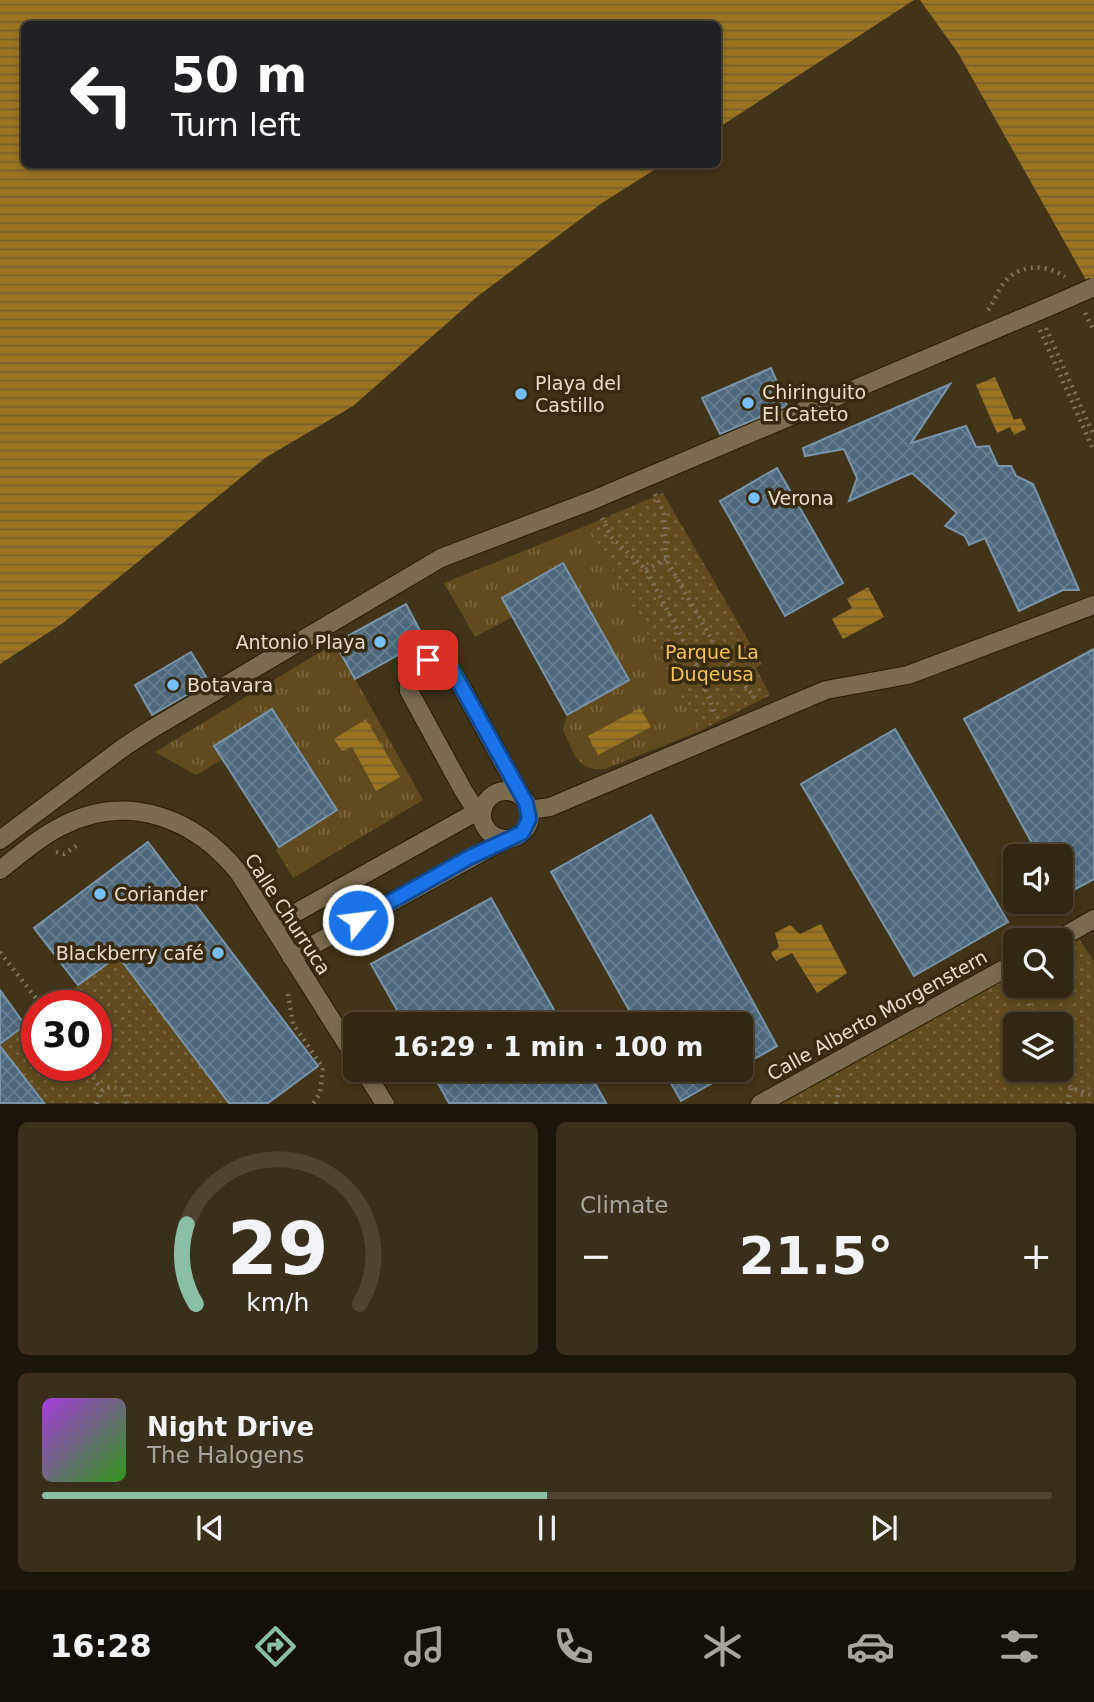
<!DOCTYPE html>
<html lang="en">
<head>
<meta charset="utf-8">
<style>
	body { margin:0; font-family:"DejaVu Sans",sans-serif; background:#3a2f1b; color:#f1f3f6; height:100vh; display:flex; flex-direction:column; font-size:26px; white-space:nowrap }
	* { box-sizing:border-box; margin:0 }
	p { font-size:23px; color:#a8a59f }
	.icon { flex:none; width:38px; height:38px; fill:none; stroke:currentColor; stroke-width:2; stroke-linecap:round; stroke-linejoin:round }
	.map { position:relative; height:1104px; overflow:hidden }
	.details { display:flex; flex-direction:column; gap:18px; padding:18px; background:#1c150a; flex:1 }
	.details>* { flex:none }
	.guide { position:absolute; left:21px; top:21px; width:700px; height:147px; border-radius:10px; box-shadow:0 4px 10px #0003,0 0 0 2px #4d4432; background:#202124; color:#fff; overflow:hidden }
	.fabs { position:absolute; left:1003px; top:844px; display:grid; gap:14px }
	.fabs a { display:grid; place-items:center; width:70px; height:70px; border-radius:10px; background:#322712; box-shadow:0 4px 10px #0003,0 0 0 2px #4d4432; font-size:35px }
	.speed { position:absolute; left:21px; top:990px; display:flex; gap:14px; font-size:35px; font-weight:700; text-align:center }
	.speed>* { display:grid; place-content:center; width:91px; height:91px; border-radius:50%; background:#322712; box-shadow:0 4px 10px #0003,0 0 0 2px #4d4432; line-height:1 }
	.speed .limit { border:10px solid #d22; background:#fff; color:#111 }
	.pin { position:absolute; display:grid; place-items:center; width:60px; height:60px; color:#fff; margin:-30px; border-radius:14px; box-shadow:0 4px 10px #0006 }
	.me { position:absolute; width:77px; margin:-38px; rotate:61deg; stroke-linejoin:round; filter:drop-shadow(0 0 5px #0008) }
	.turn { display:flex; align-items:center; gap:24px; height:147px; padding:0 35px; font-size:32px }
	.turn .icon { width:91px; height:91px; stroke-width:2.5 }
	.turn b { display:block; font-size:49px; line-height:60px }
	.big { font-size:52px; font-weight:600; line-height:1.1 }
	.details .tile { flex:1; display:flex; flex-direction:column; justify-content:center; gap:10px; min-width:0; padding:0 24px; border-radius:10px; background:#3a2f1b }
	.details .dial { align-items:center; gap:0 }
	.dial svg { height:182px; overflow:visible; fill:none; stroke:#4d4432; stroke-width:7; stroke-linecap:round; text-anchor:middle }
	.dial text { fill:#f1f3f6; stroke:none }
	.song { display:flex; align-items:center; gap:21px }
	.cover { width:84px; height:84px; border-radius:10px; background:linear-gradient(135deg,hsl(280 70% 55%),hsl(110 70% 35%)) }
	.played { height:7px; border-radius:4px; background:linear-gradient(90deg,#8abfa5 50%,#4d4432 50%) }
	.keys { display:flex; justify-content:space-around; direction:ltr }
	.heat { display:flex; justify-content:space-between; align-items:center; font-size:38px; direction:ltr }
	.details .tiles { flex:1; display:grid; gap:18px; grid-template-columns:1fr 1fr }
	.tile:last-child { grid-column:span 2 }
	.trip { position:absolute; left:343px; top:1012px; width:410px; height:70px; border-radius:10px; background:#322712; box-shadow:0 4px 10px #0003,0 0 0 2px #4d4432; font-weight:600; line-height:70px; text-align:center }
	.dock { display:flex; height:112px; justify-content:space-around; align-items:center; background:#141007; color:#a8a59f }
	.dock .icon { width:49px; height:49px }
	.dock .selected { color:#8abfa5 }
	.dock b { font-size:32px; color:#f1f3f6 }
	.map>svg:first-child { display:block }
	.grass { fill:url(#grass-tufts) }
	.park { fill:url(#park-dots); fill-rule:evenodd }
	.water { fill:url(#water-rules) }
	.building { fill:url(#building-cross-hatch); stroke:#7894aa; stroke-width:2 }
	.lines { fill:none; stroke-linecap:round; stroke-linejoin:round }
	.street-casing { stroke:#281b01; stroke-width:20 }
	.path { stroke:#7d715a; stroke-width:4.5; stroke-dasharray:2 5; stroke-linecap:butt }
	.street { stroke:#7b6c4f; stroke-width:18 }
	.street-bridge-casing { stroke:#281b01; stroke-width:20; stroke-linecap:butt }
	.street-bridge { stroke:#7b6c4f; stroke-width:18 }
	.route-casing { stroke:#114b97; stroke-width:18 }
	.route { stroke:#1a73e8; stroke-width:12 }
	.poi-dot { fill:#77c0f7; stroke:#372a0e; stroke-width:2.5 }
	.labels { text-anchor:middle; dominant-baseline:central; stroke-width:7; stroke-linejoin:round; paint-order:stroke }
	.poi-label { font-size:19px; fill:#e6ddcd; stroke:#372a0e; text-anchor:start }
	.park-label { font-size:19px; fill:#f6c256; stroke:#372a0e }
	.street-label { font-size:19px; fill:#e6ddcd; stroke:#372a0e }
</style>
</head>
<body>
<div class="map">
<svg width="1094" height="1104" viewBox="0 0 1094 1104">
	<defs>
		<pattern id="grass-tufts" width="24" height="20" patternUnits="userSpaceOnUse" patternTransform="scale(1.75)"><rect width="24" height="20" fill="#614b1e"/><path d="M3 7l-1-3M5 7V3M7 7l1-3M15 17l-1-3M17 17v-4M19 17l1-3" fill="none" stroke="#78643e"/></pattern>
		<pattern id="park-dots" width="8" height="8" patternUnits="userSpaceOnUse" patternTransform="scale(1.75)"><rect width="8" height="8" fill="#614b1e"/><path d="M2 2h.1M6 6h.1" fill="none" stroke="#78643e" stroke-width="1.8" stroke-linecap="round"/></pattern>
		<pattern id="water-rules" width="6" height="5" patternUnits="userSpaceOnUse" patternTransform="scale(1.75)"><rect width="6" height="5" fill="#9a7421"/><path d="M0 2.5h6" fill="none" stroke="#78602d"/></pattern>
		<pattern id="building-cross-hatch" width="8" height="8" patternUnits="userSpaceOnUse" patternTransform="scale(1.75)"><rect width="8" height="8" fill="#4e697e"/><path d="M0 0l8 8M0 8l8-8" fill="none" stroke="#687e8f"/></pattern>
	</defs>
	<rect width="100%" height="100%" fill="#423418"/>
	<path class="grass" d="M588,525L700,731L605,769C576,772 574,752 563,730L567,715L629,680L563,564L502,598L512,617L475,637L444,583Z
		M335,643L423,800L293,878L276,850L337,810L272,710L214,746L223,759L196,775L155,752Z"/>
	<path class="park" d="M663,493L762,664L756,668L770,695L700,731L588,525Z
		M1078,937L1094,962V1103L777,1104L1015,972V985H1060L1061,947ZM1015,1024H1060V1069H1015Z
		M118,956L229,1103H44L0,1046L37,1016V1066H96V1006H50Z"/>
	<path class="water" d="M0,0H914L718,128V24H24V164L662,165L602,203L478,296L353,406L265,458L63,623L0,664Z
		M920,0H1094V294L958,53Z
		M995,377L1014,420L1021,418L1026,429L1014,435L1010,427L997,433L976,385Z
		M868,587L884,617L843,639L832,619L852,608L847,599Z
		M640,708L651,727L598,755L588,736Z
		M366,719L400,777L376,791L352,747L342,751L334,739Z
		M821,924L847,973L817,993L792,953L776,961L771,953L779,947L775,933L790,925L800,934Z"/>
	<path class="building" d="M771,368L787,406L720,434L702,398Z
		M950,384L911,443L966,426L976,447L989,446L998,466H1011L1016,476L1033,484L1079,590H1063L1019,611L985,538L969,545L965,536L945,526L957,513L912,473L849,501L857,478L844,449L805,456L803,448Z
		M777,468L843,583L785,616L720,501Z
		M563,563L629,680L567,715L502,598Z
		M406,604L425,640L355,679L335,643Z
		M1094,649V879L1060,897V856H1039L964,719Z
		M191,652L209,682L152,715L135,685Z
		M272,709L337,810L279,847L214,746Z
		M895,729L1008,922L914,976L801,784Z
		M651,815L777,1046L740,1067V1024H637L551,872Z
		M148,842L318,1066L268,1103H229L118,956L78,985L34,928Z
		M491,898L562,1024H405L371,964Z
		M0,990L25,1025L0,1044Z
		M0,1046L44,1103H0Z
		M430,1069H587L606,1103H449Z
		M663,1069H737L681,1101Z"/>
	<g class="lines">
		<g class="street-casing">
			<path id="street" d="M482 815a24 24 0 1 1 48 0a24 24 0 1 1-48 0Z
				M529,810L550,807L826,690L908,675L1094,605
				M482,820L463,790L409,691C406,664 429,652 451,668L522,797
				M0,840L124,747L150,730L441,558L593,500L1053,305
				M0,870C20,855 39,837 62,826C128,792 195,818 239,873L355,1057
				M272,926L476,812
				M1057,940L1094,919
				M291,957L506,839
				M363,1069L385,1104
				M760,1104L1015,963"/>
		</g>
		<path class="path" d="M988,310C994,302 997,292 1003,284C1017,264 1046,263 1065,277
			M1085,313L1094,331
			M1046,328L1094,436
			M1040,330L1094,451
			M655,494L664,514L666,559L720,654L755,698
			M602,518L612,538L646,570L696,665L715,714
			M646,570L666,559
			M696,665L719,652
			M56,852L64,854L79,844
			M0,952L42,1006
			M1019,985L1039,1024
			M288,994L293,1024L323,1068L320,1093L313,1104
			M85,1066L102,1090
			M1060,1067L1071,1088L1094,1096
			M97,1104C98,1086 112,1083 125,1092L127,1104
			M836,1104L840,1084
			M1068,1104L1071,1088"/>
		<use href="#street" class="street"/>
		<g class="street-bridge-casing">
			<path id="street-bridge" d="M1053,305L1094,287"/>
		</g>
		<use href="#street-bridge" class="street-bridge"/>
	</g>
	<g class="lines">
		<g class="route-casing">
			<path id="route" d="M358,920L470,857L522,833L529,819L526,803L451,668L440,660H428"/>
		</g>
		<use href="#route" class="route"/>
	</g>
	<g class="poi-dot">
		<circle cx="521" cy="394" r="7"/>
		<circle cx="748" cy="403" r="7"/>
		<circle cx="754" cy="498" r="7"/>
		<circle cx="380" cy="642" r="7"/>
		<circle cx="173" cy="685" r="7"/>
		<circle cx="100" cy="894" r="7"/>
		<circle cx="218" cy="953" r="7"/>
	</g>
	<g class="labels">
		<g class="poi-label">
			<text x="535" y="383">Playa del<tspan x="535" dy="22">Castillo</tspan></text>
			<text x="762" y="392">Chiringuito<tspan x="762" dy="22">El Cateto</tspan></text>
			<text x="768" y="498">Verona</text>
			<text x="366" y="642" text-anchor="end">Antonio Playa</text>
			<text x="187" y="685">Botavara</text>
			<text x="114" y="894">Coriander</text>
			<text x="204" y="953" text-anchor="end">Blackberry café</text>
		</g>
		<g class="park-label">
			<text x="712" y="652">Parque La<tspan x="712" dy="22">Duqeusa</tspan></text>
		</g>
		<g class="street-label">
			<text transform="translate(288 914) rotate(57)">Calle Churruca</text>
			<text transform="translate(877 1015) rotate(-29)">Calle Alberto Morgenstern</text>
		</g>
	</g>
</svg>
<div class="fabs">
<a><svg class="icon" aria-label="sound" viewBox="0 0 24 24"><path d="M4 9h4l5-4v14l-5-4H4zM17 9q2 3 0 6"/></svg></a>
<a><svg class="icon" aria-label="search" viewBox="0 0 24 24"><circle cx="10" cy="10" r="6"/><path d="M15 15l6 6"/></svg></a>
<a><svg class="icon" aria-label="layers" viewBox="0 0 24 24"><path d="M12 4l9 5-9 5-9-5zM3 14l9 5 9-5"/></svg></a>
</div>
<div class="speed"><div class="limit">30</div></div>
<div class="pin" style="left:428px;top:660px;background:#d93025"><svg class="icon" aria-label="arrive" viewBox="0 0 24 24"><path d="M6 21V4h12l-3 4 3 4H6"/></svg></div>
<svg class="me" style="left:358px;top:920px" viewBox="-20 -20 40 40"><circle r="17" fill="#1a73e8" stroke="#fff" stroke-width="3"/><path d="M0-11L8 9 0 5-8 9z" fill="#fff"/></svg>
<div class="trip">16:29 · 1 min · 100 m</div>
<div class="guide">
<div class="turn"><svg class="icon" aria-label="left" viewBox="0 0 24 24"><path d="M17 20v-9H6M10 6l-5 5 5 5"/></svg><div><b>50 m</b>Turn left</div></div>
</div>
</div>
<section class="details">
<div class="tiles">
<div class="tile dial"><svg viewBox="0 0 100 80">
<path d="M14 69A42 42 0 1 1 86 69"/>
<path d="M14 69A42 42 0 0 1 10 34" stroke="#8abfa5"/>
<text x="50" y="56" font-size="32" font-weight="700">29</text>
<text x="50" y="72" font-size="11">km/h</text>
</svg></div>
<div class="tile"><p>Climate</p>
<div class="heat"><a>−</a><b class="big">21.5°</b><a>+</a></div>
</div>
<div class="tile">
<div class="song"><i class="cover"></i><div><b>Night Drive</b><p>The Halogens</p></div></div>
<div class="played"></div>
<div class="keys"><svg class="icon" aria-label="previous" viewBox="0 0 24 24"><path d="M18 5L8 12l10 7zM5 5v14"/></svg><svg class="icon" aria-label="pause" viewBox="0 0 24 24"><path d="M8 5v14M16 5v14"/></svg><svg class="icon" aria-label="next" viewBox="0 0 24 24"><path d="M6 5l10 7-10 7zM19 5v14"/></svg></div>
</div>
</div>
</section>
<nav class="dock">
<b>16:28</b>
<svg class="icon selected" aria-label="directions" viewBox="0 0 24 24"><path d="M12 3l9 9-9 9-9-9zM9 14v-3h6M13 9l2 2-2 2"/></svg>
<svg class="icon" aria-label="music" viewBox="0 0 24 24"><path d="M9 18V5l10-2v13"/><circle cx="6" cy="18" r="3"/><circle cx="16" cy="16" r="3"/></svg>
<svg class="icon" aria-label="phone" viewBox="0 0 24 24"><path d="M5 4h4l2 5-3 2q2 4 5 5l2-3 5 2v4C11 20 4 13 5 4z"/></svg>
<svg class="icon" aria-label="climate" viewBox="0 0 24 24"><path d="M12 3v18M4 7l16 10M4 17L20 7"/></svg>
<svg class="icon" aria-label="car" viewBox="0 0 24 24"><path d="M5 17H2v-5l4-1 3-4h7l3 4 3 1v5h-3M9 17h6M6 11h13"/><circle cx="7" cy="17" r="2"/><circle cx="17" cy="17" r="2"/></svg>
<svg class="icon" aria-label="filters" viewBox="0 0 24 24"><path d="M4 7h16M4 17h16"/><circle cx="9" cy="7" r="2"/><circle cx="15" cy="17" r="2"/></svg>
</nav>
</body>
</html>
